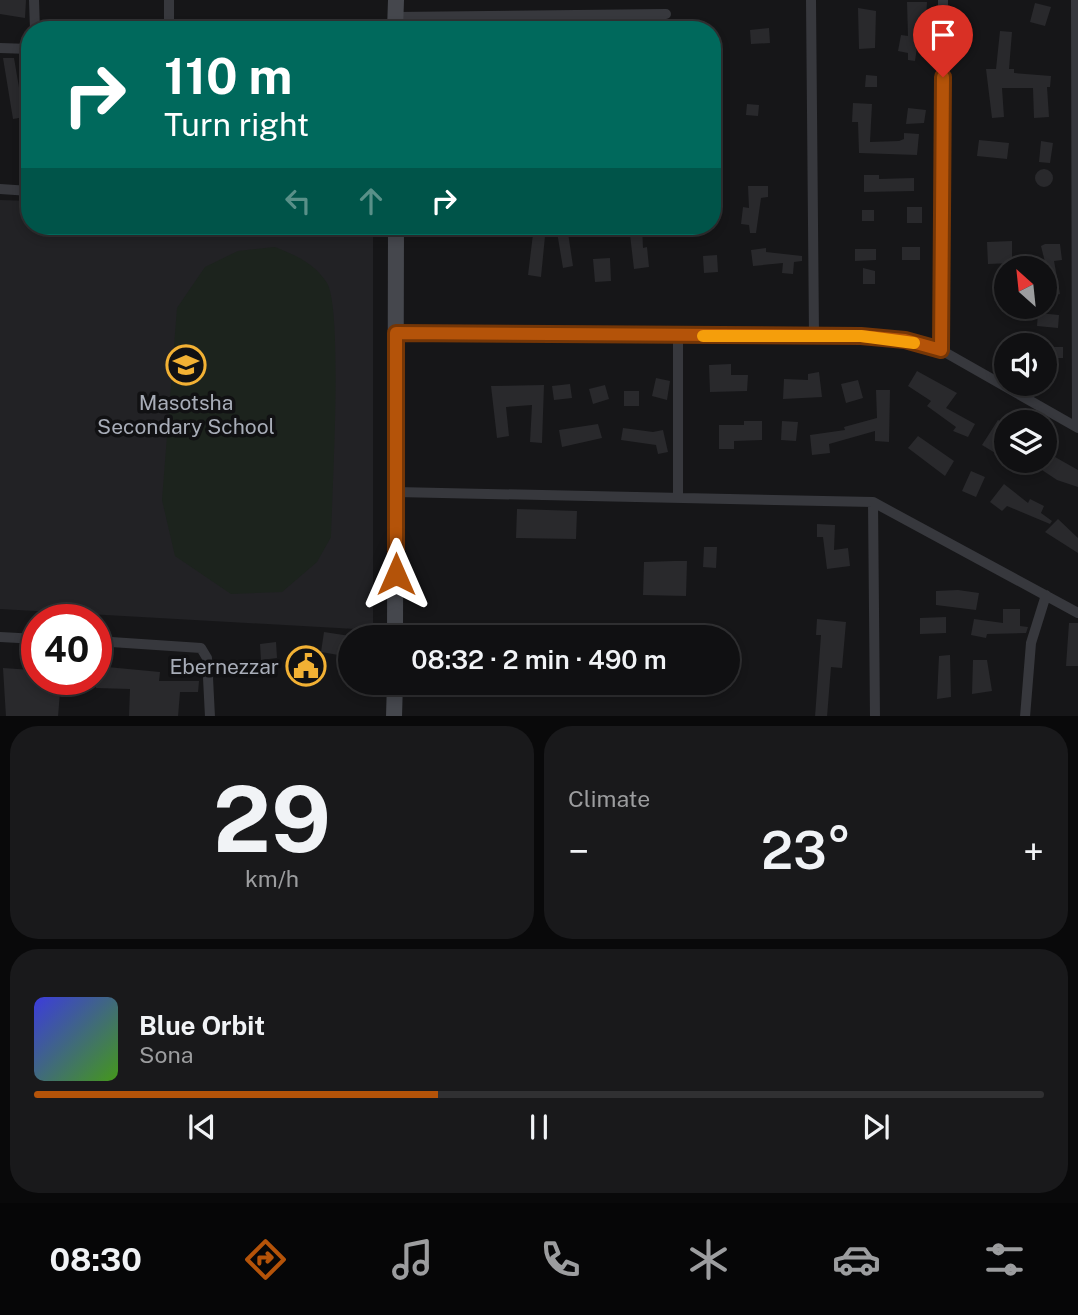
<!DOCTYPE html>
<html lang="en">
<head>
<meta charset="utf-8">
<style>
	body { margin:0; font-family:"Public Sans",sans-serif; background:#19191b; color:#f1f3f6; height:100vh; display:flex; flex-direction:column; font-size:26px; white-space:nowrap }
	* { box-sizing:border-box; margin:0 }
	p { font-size:23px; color:#9c9d9f }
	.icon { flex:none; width:38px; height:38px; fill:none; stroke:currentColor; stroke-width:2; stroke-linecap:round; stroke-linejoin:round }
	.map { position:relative; height:716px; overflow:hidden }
	.sheet { display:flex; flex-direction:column; gap:10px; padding:10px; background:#09090a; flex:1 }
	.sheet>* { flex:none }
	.top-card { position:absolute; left:21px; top:21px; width:700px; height:214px; border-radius:28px; box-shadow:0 4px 10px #0003,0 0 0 2px #303032; background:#00695c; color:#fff; overflow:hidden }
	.needle { width:46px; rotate:333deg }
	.controls { position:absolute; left:994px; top:256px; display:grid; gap:14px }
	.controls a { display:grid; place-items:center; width:63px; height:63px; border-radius:50%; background:#101012; box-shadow:0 4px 10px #0003,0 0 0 2px #303032; font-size:35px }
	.speed { position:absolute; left:21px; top:604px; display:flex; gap:14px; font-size:35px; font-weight:700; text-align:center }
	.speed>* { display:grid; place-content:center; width:91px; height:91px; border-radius:50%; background:#101012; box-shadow:0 4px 10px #0003,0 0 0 2px #303032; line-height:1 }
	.speed .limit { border:10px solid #d22; background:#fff; color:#111 }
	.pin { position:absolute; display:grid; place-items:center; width:60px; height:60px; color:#fff; margin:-72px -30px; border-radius:50% 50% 50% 0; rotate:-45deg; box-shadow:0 0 7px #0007 }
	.pin .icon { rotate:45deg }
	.me { position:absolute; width:77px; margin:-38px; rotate:0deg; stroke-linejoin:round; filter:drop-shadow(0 0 5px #0008) }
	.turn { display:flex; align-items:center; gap:24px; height:147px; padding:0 28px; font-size:32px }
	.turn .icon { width:91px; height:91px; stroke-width:2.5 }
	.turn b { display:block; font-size:49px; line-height:60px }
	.lanes { display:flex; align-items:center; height:66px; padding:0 28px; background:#0003; justify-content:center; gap:35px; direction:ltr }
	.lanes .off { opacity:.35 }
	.big { font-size:52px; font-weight:600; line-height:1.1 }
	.sheet .card { flex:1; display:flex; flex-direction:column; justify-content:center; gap:10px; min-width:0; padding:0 24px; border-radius:28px; background:#19191b }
	.sheet .dial { align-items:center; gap:0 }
	.dial b { font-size:91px; line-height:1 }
	.song { display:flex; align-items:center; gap:21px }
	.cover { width:84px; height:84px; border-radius:10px; background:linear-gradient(135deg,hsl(240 70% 55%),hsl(100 70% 35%)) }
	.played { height:7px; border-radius:4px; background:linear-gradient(90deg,#b45309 40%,#303032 40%) }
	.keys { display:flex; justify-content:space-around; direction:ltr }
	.heat { display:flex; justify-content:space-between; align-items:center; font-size:38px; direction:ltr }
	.sheet .tiles { flex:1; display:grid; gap:10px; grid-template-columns:1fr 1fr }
	.card:last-child { grid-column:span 2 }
	.trip { position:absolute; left:338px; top:625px; width:402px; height:70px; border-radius:35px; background:#101012; box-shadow:0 4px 10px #0003,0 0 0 2px #303032; font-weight:600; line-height:70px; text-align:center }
	.dock { display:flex; height:112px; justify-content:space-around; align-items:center; background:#060607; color:#9c9d9f }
	.dock .icon { width:49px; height:49px }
	.dock .on { color:#b45309 }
	.dock b { font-size:32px; color:#f1f3f6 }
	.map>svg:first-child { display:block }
	.built { fill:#222225 }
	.green { fill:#1c231d }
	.building { fill:#29292c }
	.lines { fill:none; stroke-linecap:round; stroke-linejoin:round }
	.street { stroke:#37383d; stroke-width:10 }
	.secondary { stroke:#45474d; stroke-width:16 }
	.route-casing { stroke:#753606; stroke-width:18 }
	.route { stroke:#b45309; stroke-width:12 }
	.slow { stroke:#f59e0b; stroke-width:12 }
	.labels { text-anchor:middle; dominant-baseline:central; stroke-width:7; stroke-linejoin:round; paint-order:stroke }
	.poi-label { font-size:21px; fill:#a8adb8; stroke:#111113 }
</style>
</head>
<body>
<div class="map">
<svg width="1078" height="717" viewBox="0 0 1078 717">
	<rect width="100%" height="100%" fill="#161618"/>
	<path class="built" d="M0,200L30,201V226H373V630L0,609Z"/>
	<path class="green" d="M275,247C297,256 314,263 327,283C343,310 332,495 331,537L317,562L282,592L231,594L175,556L162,500L177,308L205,267L238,251Z"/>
	<path class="building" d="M0,0H26L25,18L0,14Z
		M907,2H927L926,19H921L915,61L908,60V53L898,51L901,35L908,36Z
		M1035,3L1051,7L1045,26L1030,22Z
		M858,8L876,11L875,48L859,49Z
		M769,28L770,43L751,44L750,30Z
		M1000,31L1012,32L1009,69H1014V73L1051,76L1050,87H1047L1049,117L1034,118L1033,88H1002L1004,117L992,118L986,69H996Z
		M3,58H14L24,117L13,119Z
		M866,75L877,76V87H865Z
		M853,103L872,104L870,142L899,141L904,139V133L919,134L917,155L859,153L858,122H852Z
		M747,104L759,105L758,116L746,115Z
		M908,108L926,110L924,123L906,124Z
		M979,140L1009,143L1007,159L977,156Z
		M1041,141L1053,143L1050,163L1039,162Z
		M1035 178a9 9 0 1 1 18 0a9 9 0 1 1-18 0Z
		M864,175H879V179L914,178V191L864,192Z
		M748,186H768V197L761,198L756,233H750L749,225L741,224L743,207L749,208Z
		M907,207H922V223H907Z
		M862,210H874V221H862Z
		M534,226H546L541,277L528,275Z
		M556,226H567L573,266L563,268Z
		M629,226H642L643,248L647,247L649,267L634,269Z
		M1012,241V263L988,264L987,242Z
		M1045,244H1060L1062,260L1054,261L1060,294L1045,297V262L1041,246Z
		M902,247H920V260H902Z
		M766,248V252L802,256V261L794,262L793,274L782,273L783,263L753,266L751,250Z
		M855,249H876V260L855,261Z
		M717,255L718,272L704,273L703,256Z
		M610,258L611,281L595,282L593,259Z
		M863,268L875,271V284H863Z
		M1038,313L1059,315L1058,328L1037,326Z
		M1045,347H1063V358H1045Z
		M731,364V375H748L747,391L710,392L709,365Z
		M917,371L957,393L946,408L975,424L968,437L953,431L956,427L927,406L931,401L908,386Z
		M819,372L822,397L783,399L784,379L808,380V374Z
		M656,378L670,381L667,400L652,396Z
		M858,380L863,398L846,403L841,384Z
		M570,384L572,398L554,400L552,386Z
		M544,385L542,443L530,442L532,405L506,407L509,436L497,438L491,386Z
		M605,385L609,399L593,404L589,389Z
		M876,390H890L889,442L875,441V431L829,444L830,453L812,455L810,435L845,430L844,427L877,418Z
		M624,391H639V406H624Z
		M998,420L1006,424V437L997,454L982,445Z
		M744,421H762V440L734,441V449H719V425H744Z
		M782,421L798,422L796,441L781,440Z
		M598,424L602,438L562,447L559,430Z
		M623,428L653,432L663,430L668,452L658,454L656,445L621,440Z
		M918,436L954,461L945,476L908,448Z
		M1055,457L1078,470V487L1057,480L1027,460H1053Z
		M971,471L985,477L976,497L962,491Z
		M1004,484L1028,503L1030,499L1044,506L1041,513L1052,521L1050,524L1007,506L1002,511L990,502Z
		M517,509L577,511L576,539L516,538Z
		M1058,519L1078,538V553L1045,532Z
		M817,524L835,525L834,550L848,548L850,566L827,569L823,537H817Z
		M704,547H717L716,568L703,567Z
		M674,561H687L686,596L643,595L644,562Z
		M958,590L979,593L976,610L936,605V591Z
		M1003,609H1020V626L1028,627L1026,633L987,634L986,638L971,635L974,619L1003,623Z
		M946,617V633L920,634V618Z
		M817,619L846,622L842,668L831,667L827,717H815L821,635H816Z
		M1069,623H1078V666H1066Z
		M324,632L350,636V657L321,652Z
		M276,642L277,658L261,660L260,644Z
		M96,655L108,656L107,667L160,672L159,681H199L198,692H180L178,717H129L130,689L96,688Z
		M950,655L951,697L937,699L939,656Z
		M973,660H987L992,691L972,694Z
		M3,668L32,670L31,679H61L58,717H6Z"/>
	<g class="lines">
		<path class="street" d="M34,0L35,30
			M169,0V30
			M811,0L814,335
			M1076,0L1077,427
			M396,17L666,14
			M0,48L30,49
			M0,189L30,191
			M396,333L814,335L905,340L941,350L1078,428
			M941,350L943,0
			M396,492L873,502L1078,613
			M678,497V336
			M873,502L875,717
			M0,637L37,639
			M96,641L201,648L207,658L210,717
			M1025,717L1031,643L1046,595"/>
		<path class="secondary" d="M395,30L396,0
			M395,637L396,226
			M394,717L395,682"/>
	</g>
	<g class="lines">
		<g class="route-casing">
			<path id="route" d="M396,574V333L861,336L905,340L941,350L943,77"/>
		</g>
		<use href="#route" class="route"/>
		<path class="slow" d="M703,336H861L914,343"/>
	</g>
	<defs>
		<g id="school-ring" transform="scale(2.0125)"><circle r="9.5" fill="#111113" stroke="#f2b134" stroke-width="1.5"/><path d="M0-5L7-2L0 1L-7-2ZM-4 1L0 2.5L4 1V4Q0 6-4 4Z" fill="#f2b134"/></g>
		<g id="civic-ring" transform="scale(2.0125)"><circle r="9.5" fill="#111113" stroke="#f2b134" stroke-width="1.5"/><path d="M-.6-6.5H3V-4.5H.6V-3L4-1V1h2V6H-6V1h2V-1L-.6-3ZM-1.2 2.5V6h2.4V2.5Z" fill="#f2b134"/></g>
	</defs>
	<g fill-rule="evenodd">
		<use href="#school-ring" x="186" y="365"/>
		<use href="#civic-ring" x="306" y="666"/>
	</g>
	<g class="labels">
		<g class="poi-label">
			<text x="186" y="402">Masotsha<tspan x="186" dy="24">Secondary School</tspan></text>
			<text x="279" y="666" text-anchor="end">Ebernezzar</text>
		</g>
	</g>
</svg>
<div class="controls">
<a><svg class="needle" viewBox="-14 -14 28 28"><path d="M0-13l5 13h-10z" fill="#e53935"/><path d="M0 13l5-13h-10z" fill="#9c9d9f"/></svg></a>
<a><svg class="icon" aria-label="sound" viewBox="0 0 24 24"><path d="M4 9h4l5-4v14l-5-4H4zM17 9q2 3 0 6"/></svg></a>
<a><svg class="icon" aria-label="layers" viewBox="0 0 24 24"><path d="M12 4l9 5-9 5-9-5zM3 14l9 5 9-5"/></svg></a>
</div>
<div class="speed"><div class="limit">40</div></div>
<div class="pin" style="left:943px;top:77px;background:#d93025"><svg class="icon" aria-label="arrive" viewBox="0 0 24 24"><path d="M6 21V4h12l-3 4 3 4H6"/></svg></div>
<svg class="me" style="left:396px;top:574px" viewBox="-20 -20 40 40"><path d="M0-17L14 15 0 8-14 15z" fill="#b45309" stroke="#fff" stroke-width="4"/></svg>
<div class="trip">08:32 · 2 min · 490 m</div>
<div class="top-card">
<div class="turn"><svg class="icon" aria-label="right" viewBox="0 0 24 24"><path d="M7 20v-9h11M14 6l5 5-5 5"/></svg><div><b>110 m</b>Turn right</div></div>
<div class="lanes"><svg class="icon off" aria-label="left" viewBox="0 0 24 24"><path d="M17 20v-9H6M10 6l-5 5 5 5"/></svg><svg class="icon off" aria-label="ahead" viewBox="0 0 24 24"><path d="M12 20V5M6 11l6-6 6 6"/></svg><svg class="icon" aria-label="right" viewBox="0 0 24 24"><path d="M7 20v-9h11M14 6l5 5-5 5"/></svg></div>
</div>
</div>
<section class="sheet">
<div class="tiles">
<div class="card dial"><b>29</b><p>km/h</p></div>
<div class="card"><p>Climate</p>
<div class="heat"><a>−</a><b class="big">23°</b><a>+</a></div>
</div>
<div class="card">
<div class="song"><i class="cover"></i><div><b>Blue Orbit</b><p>Sona</p></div></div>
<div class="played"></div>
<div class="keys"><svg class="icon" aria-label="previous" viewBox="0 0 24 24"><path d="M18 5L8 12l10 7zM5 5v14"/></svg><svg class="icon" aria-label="pause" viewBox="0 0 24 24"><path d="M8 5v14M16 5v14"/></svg><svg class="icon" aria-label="next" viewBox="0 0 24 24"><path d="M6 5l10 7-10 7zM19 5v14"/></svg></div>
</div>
</div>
</section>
<nav class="dock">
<b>08:30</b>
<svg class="icon on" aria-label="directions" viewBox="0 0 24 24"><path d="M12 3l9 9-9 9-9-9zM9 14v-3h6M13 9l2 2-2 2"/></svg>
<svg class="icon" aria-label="music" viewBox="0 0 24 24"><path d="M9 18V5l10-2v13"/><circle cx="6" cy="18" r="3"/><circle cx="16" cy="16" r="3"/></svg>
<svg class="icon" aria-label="phone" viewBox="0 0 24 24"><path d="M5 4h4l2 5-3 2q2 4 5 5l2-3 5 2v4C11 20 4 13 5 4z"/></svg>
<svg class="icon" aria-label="climate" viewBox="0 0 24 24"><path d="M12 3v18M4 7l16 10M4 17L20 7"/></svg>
<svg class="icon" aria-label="car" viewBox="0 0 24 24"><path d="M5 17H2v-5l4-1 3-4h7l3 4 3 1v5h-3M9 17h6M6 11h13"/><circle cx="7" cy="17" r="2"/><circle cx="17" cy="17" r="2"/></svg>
<svg class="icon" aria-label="filters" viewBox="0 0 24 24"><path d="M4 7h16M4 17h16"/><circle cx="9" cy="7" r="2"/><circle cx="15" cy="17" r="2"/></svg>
</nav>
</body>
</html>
